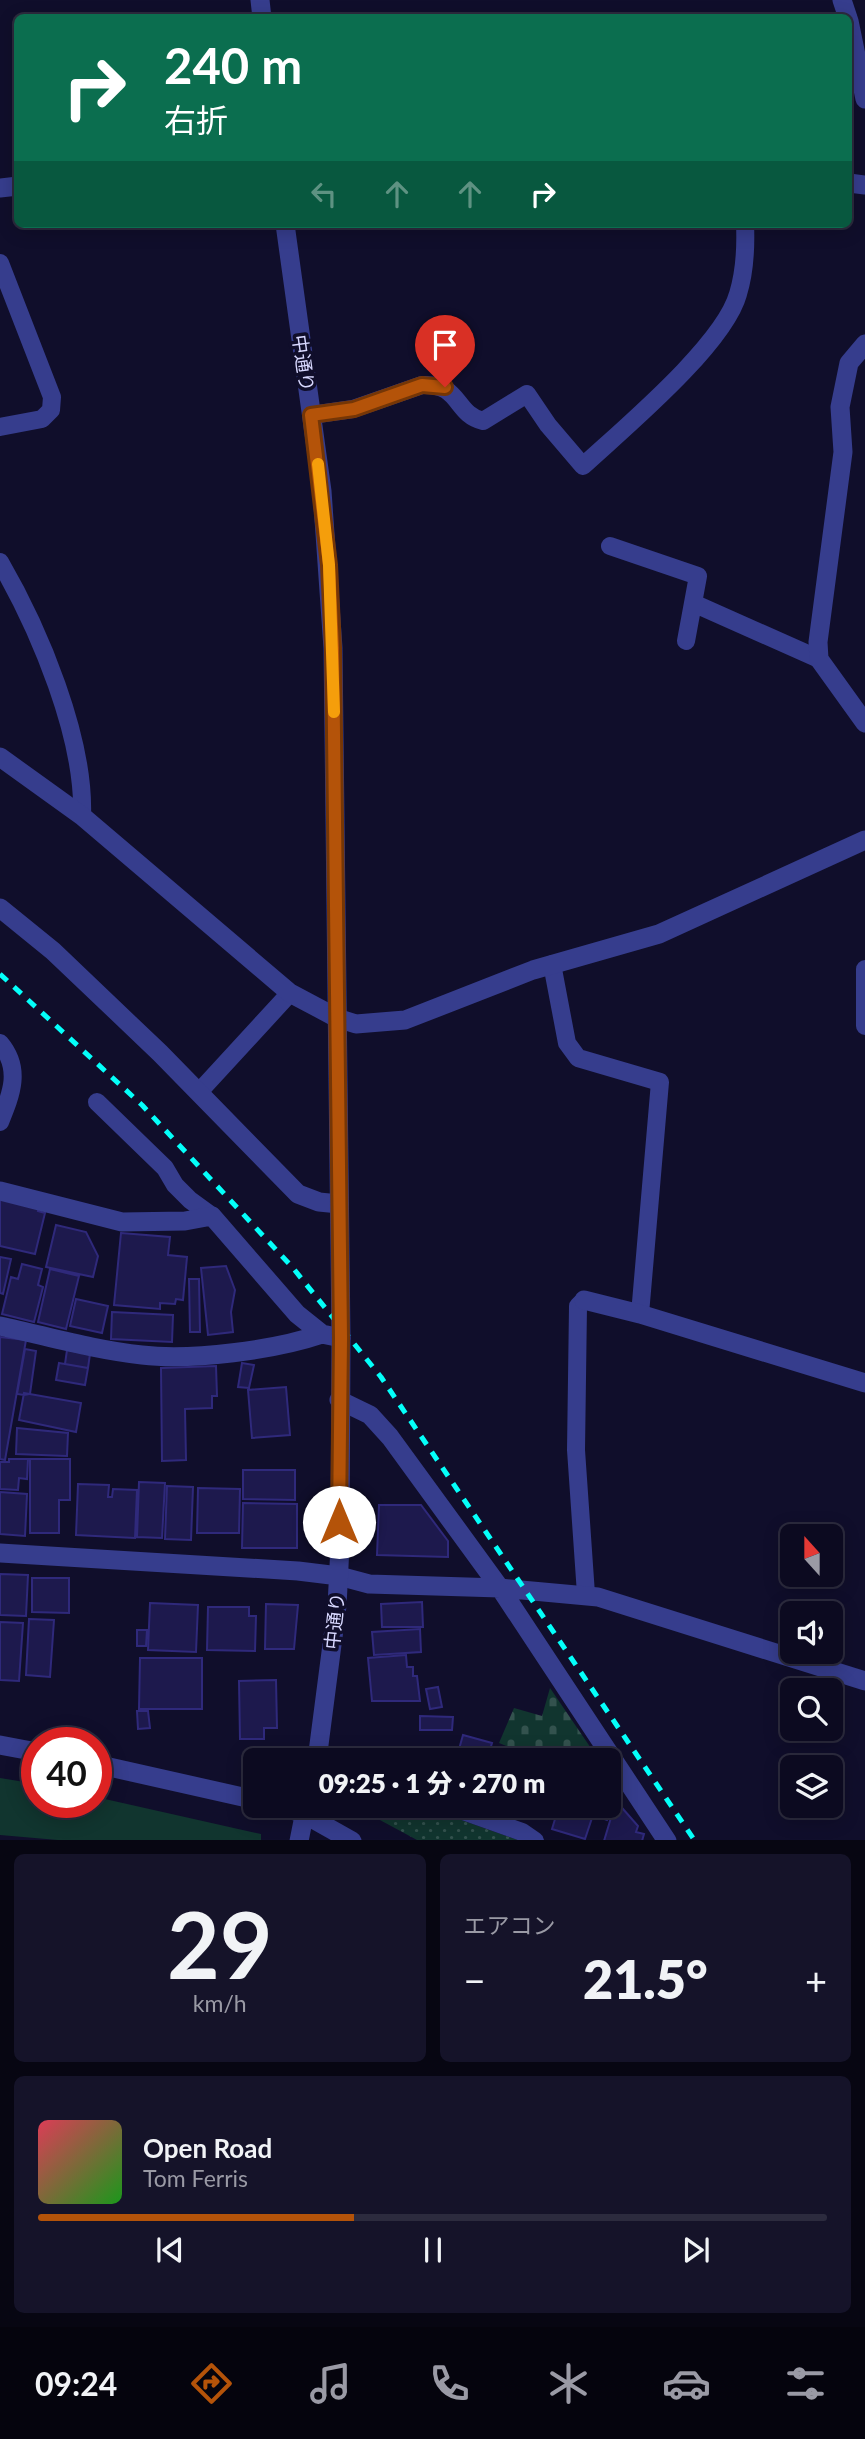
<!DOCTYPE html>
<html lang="ja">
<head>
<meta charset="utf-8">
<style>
	body { margin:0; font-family:Lato,"Noto Sans JP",sans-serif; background:#151329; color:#f1f3f6; height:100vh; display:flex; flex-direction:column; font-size:26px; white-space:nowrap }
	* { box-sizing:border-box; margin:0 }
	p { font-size:23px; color:#9a9aa5 }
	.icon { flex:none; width:38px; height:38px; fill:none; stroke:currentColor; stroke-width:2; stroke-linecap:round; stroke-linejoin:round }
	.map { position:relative; height:1840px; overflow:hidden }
	.sheet { display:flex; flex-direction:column; gap:14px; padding:14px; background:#070612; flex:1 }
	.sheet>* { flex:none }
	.guide { position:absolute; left:14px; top:14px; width:838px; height:214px; border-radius:10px; box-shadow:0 4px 18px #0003,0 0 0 2px #2c2b3e; background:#0b6e4f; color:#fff; overflow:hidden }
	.needle { width:46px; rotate:339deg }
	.tools { position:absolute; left:780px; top:1524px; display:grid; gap:14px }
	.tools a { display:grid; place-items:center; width:63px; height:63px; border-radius:10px; background:#0c0a20; box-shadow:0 4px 18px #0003,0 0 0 2px #2c2b3e; font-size:35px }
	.speed { position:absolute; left:21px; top:1727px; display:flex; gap:14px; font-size:35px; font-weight:700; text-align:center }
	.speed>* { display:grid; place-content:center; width:91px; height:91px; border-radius:50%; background:#0c0a20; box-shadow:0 4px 18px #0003,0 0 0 2px #2c2b3e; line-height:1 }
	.speed .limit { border:10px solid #d22; background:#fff; color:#111 }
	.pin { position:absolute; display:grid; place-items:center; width:60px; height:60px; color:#fff; margin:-72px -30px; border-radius:50% 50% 50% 0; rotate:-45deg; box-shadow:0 0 7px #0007 }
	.pin .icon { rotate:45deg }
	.me { position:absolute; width:77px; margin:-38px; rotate:0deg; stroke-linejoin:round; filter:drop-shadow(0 0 5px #0008) }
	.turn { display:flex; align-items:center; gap:24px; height:147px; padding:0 35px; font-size:32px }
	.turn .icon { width:91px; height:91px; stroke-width:2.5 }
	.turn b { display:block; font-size:49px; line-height:60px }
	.lanes { display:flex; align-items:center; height:66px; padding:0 35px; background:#0003; justify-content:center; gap:35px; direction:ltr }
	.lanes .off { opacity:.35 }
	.big { font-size:52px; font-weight:800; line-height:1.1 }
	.sheet .widget { flex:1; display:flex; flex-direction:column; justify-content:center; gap:10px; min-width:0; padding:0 24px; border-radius:10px; background:#151329 }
	.sheet .dial { align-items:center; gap:0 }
	.dial b { font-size:91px; line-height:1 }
	.song { display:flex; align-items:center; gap:21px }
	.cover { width:84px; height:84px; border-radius:10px; background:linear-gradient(135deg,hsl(350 70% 55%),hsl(120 70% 35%)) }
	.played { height:7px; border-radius:4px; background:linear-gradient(90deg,#b45309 40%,#2c2b3e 40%) }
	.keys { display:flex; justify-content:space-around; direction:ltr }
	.heat { display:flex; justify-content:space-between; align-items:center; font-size:38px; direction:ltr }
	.sheet .tiles { flex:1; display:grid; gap:14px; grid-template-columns:1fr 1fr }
	.widget:last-child { grid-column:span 2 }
	.trip { position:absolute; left:243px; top:1748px; width:378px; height:70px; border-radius:10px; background:#0c0a20; box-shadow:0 4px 18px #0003,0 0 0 2px #2c2b3e; font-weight:800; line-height:70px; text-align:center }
	.tab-bar { display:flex; height:112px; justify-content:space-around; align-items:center; background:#05040d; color:#9a9aa5 }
	.tab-bar .icon { width:49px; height:49px }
	.tab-bar .selected { color:#b45309 }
	.tab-bar b { font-size:32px; color:#f1f3f6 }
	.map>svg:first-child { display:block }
	.grass { fill:url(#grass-dots) }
	.cemetery { fill:url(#cemetery-stones) }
	.park { fill:#11352f }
	.building { fill:#1d194d; stroke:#2f297b; stroke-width:2 }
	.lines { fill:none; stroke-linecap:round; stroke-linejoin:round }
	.service { stroke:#363d8d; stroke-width:18 }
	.minor { stroke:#363d8d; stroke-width:19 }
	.tertiary { stroke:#363d8d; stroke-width:19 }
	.rail { stroke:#04fffa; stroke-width:5; stroke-dasharray:10 9; stroke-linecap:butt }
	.route-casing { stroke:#753606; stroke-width:18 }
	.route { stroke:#b45309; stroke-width:12 }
	.slow { stroke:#f59e0b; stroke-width:12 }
	.labels { text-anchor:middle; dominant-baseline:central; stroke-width:7; stroke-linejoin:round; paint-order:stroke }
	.street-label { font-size:19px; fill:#d8d8ff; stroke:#100e2b }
</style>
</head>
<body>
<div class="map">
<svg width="865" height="1841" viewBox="0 0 865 1841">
	<defs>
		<pattern id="grass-dots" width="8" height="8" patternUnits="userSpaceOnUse" patternTransform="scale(1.75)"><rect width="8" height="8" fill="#11352f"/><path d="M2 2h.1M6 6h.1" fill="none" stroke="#33524e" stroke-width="1.8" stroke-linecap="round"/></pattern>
		<pattern id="cemetery-stones" width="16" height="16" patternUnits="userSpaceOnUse" patternTransform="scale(1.75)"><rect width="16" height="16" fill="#11352f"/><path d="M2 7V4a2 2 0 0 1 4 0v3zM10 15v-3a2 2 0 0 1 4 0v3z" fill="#33524e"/></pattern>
	</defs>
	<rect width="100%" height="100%" fill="#100e2b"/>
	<path class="grass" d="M354,1806H422L518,1840H417Z"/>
	<path class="cemetery" d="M550,1688L599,1760H555L544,1757L542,1760L516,1757V1750L499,1743L514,1708L542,1716Z"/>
	<path class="park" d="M0,1778L37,1784V1802H96V1797L261,1834V1840L69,1841L0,1835Z"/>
	<path class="building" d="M0,1197L39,1206L38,1211L45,1213L35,1254L0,1246Z
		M56,1225L86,1232L98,1256L93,1277L46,1267Z
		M121,1233L170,1237L168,1255L187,1257L183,1300L176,1299L175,1304L160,1303V1309L114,1305Z
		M0,1257L11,1259L3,1294L0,1293Z
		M22,1264L42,1269L38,1285L43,1287L34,1322L2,1314L11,1277L18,1279Z
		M226,1266L235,1290L231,1312L233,1332L208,1335L201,1268Z
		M50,1269L79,1276L66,1329L38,1322Z
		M189,1279H199L200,1332H190Z
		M76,1299L108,1306L102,1333L70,1326Z
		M112,1312L173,1315L172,1342L111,1339Z
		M0,1337L26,1340L5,1460L0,1459Z
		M25,1349L36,1351L30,1394L24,1395L17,1394Z
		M67,1350L90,1354L88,1368L65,1364Z
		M59,1363L88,1368L85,1385L56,1380Z
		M242,1363L254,1365L249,1388L238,1387Z
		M216,1366L217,1396H212V1408L185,1409L186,1460L162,1461L161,1368Z
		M286,1387L290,1435L252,1438L248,1390Z
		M24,1393L81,1403L76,1432L19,1420Z
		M17,1428L68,1433L67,1456L16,1454Z
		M9,1459H28L27,1479L19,1478L18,1490L0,1489V1462H9Z
		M30,1459H70V1500H59V1533H30Z
		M243,1470H295V1500L243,1499Z
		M139,1482L165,1483L162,1538L137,1537Z
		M78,1484L109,1485L108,1497H112L113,1489L137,1490L135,1538L76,1535Z
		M167,1486L193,1487L191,1540L165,1539Z
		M198,1488L240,1489L239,1533H197Z
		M0,1492L27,1494L25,1536L0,1534Z
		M243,1503L297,1504V1548H242Z
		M379,1505H421L448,1541V1557L377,1555Z
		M0,1574L28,1575L26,1616L0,1615Z
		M32,1578H69V1613L32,1612Z
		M422,1602L423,1627H382L381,1604Z
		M150,1603L198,1605L196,1652L148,1650Z
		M266,1604L298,1605L294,1649H265Z
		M208,1607H249V1616H256L255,1651L207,1650Z
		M29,1619L54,1620L50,1677L26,1675Z
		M0,1622L23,1623L19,1681L0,1680Z
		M420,1629L421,1652L374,1655L372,1632Z
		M137,1630H147L146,1646H137Z
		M406,1655L407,1667H413V1676H417L420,1701H372L368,1658Z
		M140,1658H202V1709H139Z
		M276,1680L277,1728H264V1739H240L239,1681Z
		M438,1687L442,1707L430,1709L426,1689Z
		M137,1711H148L150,1728L138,1729Z
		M420,1716L453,1717L452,1730H420Z
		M463,1735L492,1743L487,1760H456Z
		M609,1796L614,1798L607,1820L593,1815L585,1839L552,1829L559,1806H609Z
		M616,1801L638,1826L636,1832L644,1834L642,1841H604Z"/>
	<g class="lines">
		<path class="service" d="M0,263L52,397L51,410L42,419L0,427
			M311,415L353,409L422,385C461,383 454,414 483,421L527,394L548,425L583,466C623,429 724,345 738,294C745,271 746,247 745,224
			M610,546L698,576L686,641
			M0,562C39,629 85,738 82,816
			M693,603L819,659
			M552,964L567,1043L578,1058L660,1082L640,1314
			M865,969V1026
			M0,1043C22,1069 11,1095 0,1122
			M199,1092L290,993
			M97,1102L165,1168L175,1185L190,1200L212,1216
			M584,1300L578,1306L576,1450L586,1594
			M449,1806L522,1832L535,1841"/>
		<path class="minor" d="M842,0L848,18
			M849,21L865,99
			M849,183L865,185
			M0,188L18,186
			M865,344L849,363L840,407L843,452L818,642L819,659L865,723
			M0,757L82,816L290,993L337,1018L356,1024L405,1020L533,970L659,934L865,840
			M0,908L53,951L160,1053L298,1194L319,1202L339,1204
			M0,1191L122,1222L185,1221L212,1216L297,1314L322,1334L341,1338
			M584,1300L640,1314L865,1383
			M0,1326C47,1336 94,1350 142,1355C192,1361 275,1350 322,1334
			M339,1400L370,1415L390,1437L500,1588L667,1841
			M339,1576L369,1584L500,1588L598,1597L865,1681"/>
		<path class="tertiary" d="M260,0L262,18
			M285,224L322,491L333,648L341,1338L340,1546L337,1606L317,1760
			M0,1553L298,1571L339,1576
			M0,1745L37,1752
			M96,1764L256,1800
			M280,1806L304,1814L352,1841
			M299,1841L306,1806"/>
		<path class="rail" d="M0,974L142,1105L293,1268L381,1377L695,1841"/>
	</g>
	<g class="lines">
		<g class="route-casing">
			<path id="route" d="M339,1522L341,1338L333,648L329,565L311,415L354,409L422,385L445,387"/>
		</g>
		<use href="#route" class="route"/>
		<path class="slow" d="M318,464L329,565L334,712"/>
	</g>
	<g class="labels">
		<g class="street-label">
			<text transform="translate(304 363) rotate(82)">中通り</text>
			<text transform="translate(334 1621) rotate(-84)">中通り</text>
		</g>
	</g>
</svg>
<div class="tools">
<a><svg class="needle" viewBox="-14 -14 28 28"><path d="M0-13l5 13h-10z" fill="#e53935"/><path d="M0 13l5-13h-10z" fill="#9a9aa5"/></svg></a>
<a><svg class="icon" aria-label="sound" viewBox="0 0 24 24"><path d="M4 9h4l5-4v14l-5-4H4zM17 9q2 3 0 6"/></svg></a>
<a><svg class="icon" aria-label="search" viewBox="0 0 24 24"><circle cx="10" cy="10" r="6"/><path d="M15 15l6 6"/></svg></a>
<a><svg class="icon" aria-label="layers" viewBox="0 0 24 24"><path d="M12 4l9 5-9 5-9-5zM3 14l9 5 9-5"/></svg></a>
</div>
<div class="speed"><div class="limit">40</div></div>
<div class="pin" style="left:445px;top:387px;background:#d93025"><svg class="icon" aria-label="arrive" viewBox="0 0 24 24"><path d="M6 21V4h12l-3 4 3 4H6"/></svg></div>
<svg class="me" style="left:339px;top:1522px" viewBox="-20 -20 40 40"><circle r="19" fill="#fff"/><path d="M0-13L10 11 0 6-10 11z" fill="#b45309"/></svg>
<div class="trip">09:25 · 1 分 · 270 m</div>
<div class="guide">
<div class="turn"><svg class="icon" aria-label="right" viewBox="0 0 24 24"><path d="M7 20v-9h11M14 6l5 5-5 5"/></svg><div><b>240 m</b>右折</div></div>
<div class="lanes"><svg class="icon off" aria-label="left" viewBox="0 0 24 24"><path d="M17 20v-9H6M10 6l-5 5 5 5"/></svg><svg class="icon off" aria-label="ahead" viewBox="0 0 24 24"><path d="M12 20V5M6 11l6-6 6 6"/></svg><svg class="icon off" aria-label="ahead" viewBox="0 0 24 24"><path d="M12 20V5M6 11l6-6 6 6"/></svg><svg class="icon" aria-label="right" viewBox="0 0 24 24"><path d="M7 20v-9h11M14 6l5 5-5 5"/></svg></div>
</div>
</div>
<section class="sheet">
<div class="tiles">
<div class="widget dial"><b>29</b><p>km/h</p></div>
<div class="widget"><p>エアコン</p>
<div class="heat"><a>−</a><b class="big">21.5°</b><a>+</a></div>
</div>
<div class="widget">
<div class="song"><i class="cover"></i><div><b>Open Road</b><p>Tom Ferris</p></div></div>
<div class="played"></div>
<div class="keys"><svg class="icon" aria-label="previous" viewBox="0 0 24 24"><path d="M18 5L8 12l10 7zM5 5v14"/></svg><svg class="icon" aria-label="pause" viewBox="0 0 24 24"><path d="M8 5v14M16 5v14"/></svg><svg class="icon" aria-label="next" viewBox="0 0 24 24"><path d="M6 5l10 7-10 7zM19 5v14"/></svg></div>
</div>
</div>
</section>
<nav class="tab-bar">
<b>09:24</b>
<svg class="icon selected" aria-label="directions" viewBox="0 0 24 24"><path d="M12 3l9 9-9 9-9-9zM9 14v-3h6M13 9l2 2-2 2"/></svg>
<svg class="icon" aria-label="music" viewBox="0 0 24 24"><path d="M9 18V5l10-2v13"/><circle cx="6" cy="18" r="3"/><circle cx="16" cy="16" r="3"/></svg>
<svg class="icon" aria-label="phone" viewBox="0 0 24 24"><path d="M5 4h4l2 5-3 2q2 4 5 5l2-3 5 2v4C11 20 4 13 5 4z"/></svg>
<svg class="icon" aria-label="climate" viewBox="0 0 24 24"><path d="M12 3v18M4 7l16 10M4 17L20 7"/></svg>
<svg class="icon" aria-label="car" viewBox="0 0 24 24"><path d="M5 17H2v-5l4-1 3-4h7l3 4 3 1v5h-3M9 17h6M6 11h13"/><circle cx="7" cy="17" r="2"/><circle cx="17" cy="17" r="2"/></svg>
<svg class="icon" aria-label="filters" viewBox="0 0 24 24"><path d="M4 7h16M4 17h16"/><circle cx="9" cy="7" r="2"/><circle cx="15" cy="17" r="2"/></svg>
</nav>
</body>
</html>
